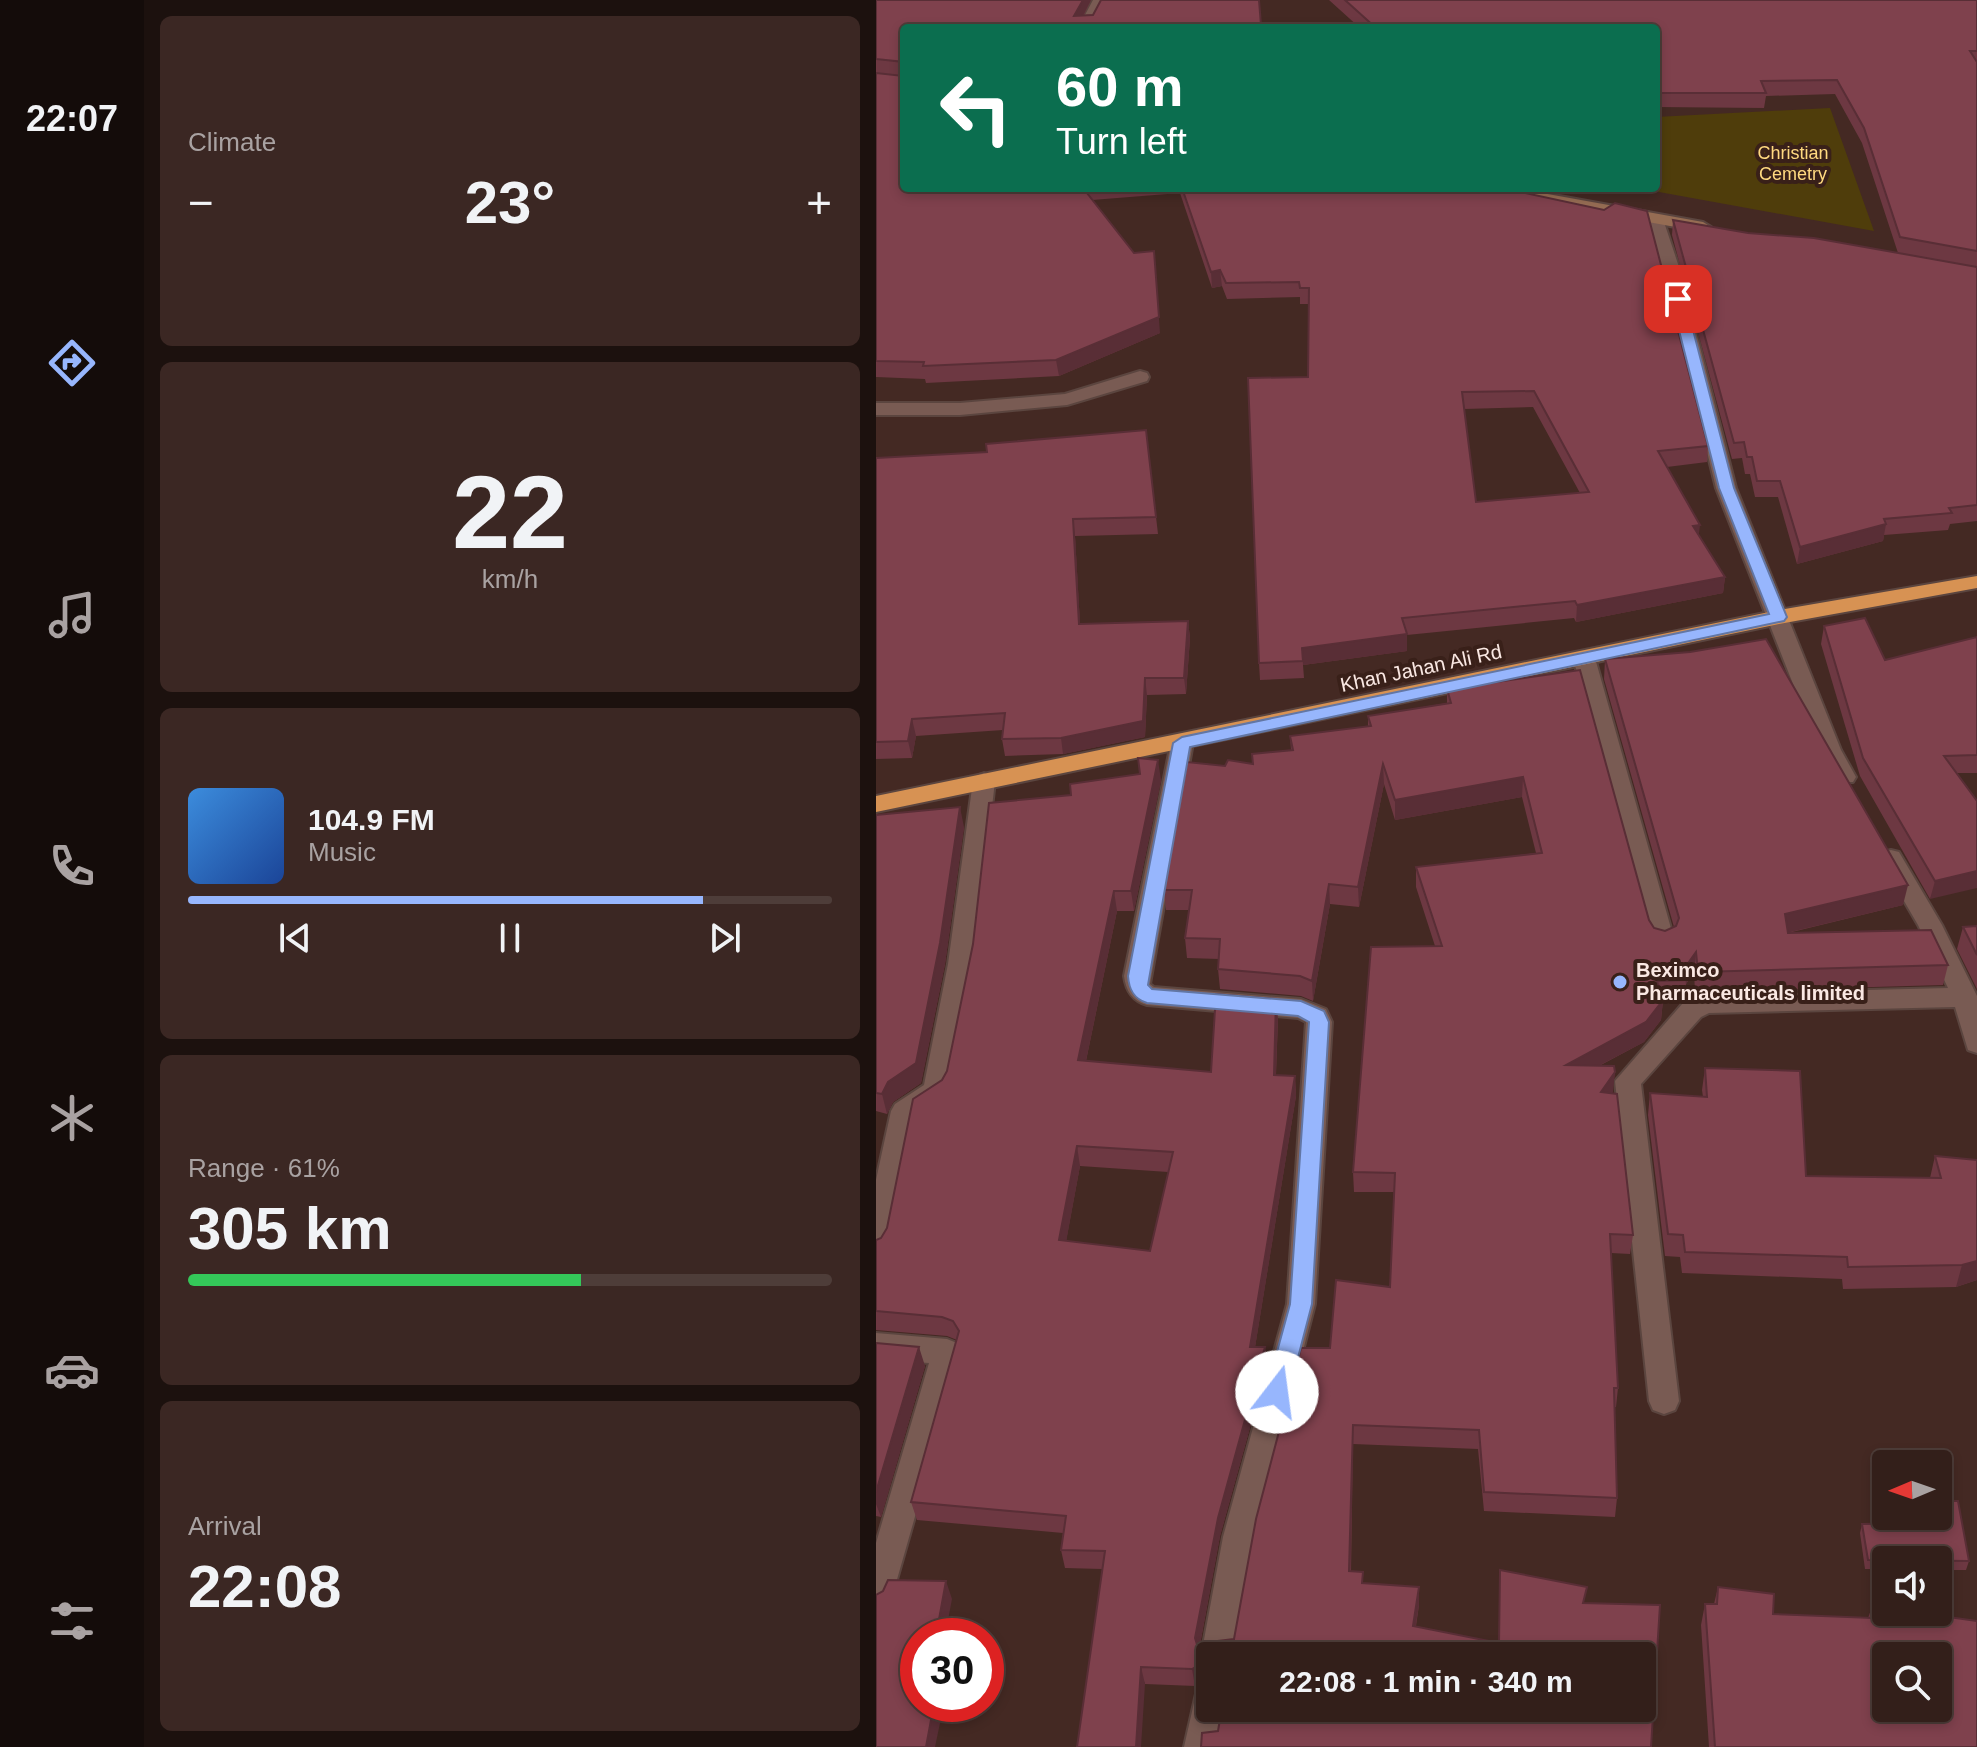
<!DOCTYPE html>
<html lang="en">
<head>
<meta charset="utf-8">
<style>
	body { margin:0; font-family:Helvetica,sans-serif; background:#3b2723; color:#f1f3f6; height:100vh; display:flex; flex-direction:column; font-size:30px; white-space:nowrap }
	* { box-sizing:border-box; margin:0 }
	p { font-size:26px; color:#a9a2a2 }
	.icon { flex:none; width:44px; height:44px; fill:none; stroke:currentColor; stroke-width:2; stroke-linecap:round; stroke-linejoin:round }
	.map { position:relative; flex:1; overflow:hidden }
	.details { display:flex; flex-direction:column; gap:16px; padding:16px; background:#1c110e; width:732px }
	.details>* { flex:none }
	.top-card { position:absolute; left:24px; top:24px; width:760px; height:168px; border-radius:8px; box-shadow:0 4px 12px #0003,0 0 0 2px #4e3d39; background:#0b6e4f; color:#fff; overflow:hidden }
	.needle { width:52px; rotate:268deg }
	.fabs { position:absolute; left:996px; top:1450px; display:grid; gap:16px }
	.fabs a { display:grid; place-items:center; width:80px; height:80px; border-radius:8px; background:#331f1a; box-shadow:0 4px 12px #0003,0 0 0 2px #4e3d39; font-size:40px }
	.speed { position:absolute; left:24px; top:1618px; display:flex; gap:16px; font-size:40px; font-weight:700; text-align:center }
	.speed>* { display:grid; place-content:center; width:104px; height:104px; border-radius:50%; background:#331f1a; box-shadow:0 4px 12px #0003,0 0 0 2px #4e3d39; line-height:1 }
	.speed .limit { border:12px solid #d22; background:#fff; color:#111 }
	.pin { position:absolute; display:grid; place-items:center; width:68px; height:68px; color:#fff; margin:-34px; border-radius:16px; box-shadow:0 4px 12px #0006 }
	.me { position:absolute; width:88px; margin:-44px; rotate:15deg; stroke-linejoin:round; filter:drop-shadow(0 0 6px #0008) }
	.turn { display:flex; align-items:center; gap:28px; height:168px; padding:0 24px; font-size:36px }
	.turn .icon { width:104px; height:104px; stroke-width:2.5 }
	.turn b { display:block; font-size:56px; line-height:68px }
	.big { font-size:60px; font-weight:600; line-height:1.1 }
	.details .tile { flex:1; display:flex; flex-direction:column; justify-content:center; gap:12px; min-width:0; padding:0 28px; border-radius:12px; background:#3b2723 }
	.details .dial { align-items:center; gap:0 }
	.dial b { font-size:104px; line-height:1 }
	.song { display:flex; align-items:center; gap:24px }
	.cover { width:96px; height:96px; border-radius:12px; background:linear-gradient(135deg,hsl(210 70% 55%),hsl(220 70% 35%)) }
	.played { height:8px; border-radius:4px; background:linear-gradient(90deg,#97b6fd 80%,#4e3d39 80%) }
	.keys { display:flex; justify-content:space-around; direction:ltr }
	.heat { display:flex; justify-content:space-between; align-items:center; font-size:44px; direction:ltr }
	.charge { height:12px; border-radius:6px; background:linear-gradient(90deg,#34c759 61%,#4e3d39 0) }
	.trip { position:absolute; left:320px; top:1642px; width:460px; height:80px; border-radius:8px; background:#331f1a; box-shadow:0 4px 12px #0003,0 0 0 2px #4e3d39; font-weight:600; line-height:80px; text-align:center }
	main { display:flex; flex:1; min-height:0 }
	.menu { display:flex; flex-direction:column; width:144px; justify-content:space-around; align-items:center; background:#140c0a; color:#a9a2a2 }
	.menu .icon { width:56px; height:56px }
	.menu .on { color:#97b6fd }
	.menu b { font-size:36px; color:#f1f3f6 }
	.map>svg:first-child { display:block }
	.green { fill:#4f3d0b }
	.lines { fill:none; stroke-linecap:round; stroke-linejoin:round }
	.street-casing { stroke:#5b453f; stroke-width:4 }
	.secondary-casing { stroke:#5b453f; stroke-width:4 }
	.highway-casing { stroke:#5b453f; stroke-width:4 }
	.street { fill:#795b53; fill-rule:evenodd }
	.secondary { fill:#956c53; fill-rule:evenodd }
	.highway { fill:#d79253; fill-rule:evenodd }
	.wall { fill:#6d3842; fill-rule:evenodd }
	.shaded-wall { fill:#592e36 }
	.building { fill:#7f414d; stroke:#592e36; stroke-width:2; fill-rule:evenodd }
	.route { fill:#97b6fd; stroke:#6276a4; stroke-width:2 }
	.poi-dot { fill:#97b6fd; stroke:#392019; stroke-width:3 }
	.labels { text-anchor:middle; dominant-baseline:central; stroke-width:8; stroke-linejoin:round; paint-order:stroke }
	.far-park-label { font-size:18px; fill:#ffd980; stroke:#392019 }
	.street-label { font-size:20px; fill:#fae8e3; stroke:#392019 }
	.poi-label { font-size:20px; font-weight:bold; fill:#fae8e3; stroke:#392019; text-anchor:start }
</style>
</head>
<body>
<main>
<nav class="menu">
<b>22:07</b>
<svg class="icon on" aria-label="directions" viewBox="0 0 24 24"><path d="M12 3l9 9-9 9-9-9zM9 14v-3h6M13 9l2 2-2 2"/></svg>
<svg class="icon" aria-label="music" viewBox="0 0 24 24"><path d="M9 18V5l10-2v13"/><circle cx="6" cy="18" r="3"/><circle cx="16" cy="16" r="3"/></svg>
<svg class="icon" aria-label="phone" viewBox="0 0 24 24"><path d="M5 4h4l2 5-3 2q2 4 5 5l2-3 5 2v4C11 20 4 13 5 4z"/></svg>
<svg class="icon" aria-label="climate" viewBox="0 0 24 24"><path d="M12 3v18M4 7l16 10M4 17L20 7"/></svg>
<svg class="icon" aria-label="car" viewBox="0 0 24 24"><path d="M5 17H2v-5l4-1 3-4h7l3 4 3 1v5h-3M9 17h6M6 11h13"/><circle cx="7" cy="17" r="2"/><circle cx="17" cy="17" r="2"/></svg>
<svg class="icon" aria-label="filters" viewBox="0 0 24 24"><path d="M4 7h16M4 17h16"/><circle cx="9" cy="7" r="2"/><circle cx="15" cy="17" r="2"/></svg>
</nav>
<section class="details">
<div class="tile"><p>Climate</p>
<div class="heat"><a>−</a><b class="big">23°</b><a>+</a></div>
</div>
<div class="tile dial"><b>22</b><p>km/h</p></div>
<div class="tile">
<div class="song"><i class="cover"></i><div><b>104.9 FM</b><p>Music</p></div></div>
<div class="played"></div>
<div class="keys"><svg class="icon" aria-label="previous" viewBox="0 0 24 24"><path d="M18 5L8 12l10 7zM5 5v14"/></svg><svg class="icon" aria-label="pause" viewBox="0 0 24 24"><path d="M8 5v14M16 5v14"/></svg><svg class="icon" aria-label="next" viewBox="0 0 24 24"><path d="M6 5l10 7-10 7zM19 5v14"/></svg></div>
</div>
<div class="tile"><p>Range · 61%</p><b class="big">305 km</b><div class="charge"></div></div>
<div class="tile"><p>Arrival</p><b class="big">22:08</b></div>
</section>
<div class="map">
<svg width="1101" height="1747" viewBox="0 0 1101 1747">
	<rect width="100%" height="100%" fill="#442923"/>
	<path class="green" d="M954,108L998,231L761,188H780V117Z"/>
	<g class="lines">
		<g class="street-casing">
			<path id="street" d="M217,0H231L216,28H202Z
				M779,214L787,219L805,273L860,488L965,750L980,777L977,782H961L943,750L840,488L787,273L771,219Z
				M264,371L271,373L273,377L271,381L191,405L84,415H0V403H84L189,394Z
				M708,651L716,653L719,658L798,939L795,945L786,948L777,945L774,939L697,658L700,653Z
				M306,736L314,738L317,743L274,984L278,987L425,999L450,1009L456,1022L439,1304L379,1537L357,1656H334V1669L329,1667L325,1656L347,1537L411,1304L430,1022L422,1018L271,1005C256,1001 250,991 248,976L295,743L298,738Z
				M108,773L116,776L119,781L98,964L73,1090L69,1097L40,1117L14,1247L10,1255L0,1259V1180L15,1111L19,1104L48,1085L72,964L97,781L100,776Z
				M1015,850L1023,852L1066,925L1101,996V1053L1092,1050L1079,1007L833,1013L825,1017L765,1084L803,1401L799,1410L788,1414L777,1410L773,1401L739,1081L807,1003L831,994L1072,988L1042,925L1003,858L1007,852Z
				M0,1333L71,1339L81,1343L86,1352L16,1597L11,1608L0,1612V1543L53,1363L0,1359Z
				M334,1680V1708H349L342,1747H308L322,1685Z"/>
		</g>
		<g class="secondary-casing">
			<path id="secondary" d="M604,188H639L827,222L835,227L827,232L612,193Z"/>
		</g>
		<g class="highway-casing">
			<path id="highway" d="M1101,576V588L903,624L0,812V796L903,610Z"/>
		</g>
		<use href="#street" class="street"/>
		<use href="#secondary" class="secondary"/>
		<use href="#highway" class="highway"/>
	</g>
	<path class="wall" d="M0,0H215L208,15L383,0L28,188H642V192L832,446L831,462L791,467L823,535L849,577L847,593L700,622L698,618L531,635V651L427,665L428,678L384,680L383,663L432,377L433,304H424V297L351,299L346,286L336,288L304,193L216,200L284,333L183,376L50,383L49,379L0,377ZM657,407L704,493L600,502L588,409Z
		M453,0H1101V521L1074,524L1072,530L1008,535L1007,541L921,564L902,497H879L874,474H869L866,458L856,459L796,235L797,220L872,233L1022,253L986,143L959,94L890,96L888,108L780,107V28H484Z
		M270,430L282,534L199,536L204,624L312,621L314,638L310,694L271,695L269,737L187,754L129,756L126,739L127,730L40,736L36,758L0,759V458L111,452Z
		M948,626L1009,660L1101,637V773H1081L1101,801L1054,899L984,776L945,644Z
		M729,659L1027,905L912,933L1072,965L1067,985L819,992L818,972L810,984L808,1000L787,1001L785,1020L768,1042L723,1066L739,1072L736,1093L757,1235L754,1254L735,1253L742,1388L740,1407H738L741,1498L739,1517L608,1511L602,1449L477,1444L475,1572L487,1583L543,1605L540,1626L622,1643L709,1603L766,1708L333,1678L319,1686L269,1684L226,1569L189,1568L185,1550L187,1533L41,1520L35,1502L81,1340L71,1336L0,1330V1240L5,1238L11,1228L66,1080L71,1071L195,795L285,780L258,911H241L210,1061L335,1072L400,999L402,1019L400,1075L419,1076L420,1096L379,1347H389L391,1366L344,1536L323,1650L333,1654L358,1639L454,1348L514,1287L518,1192H478L477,1172L559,946L540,887V867L660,853L646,797L519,820L508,784L483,907L454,904L437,1001L425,996L344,989L342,969L343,959L311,958L309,938L313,910H290L288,890L349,766L377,764L415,750L414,736L492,727V716L571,703V689L773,920L778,928L789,931L798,927L728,679ZM204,1166L292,1172L274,1251L190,1241Z
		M0,815L88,827L69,964L45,1083L17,1102L11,1114L0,1111Z
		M1101,926V989L1081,949L1087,927Z
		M829,1068L930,1176L1054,1178L1059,1156L1101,1280L1080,1287L967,1289L966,1279L806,1273L804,1257L789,1256L772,1115L774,1093L827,1097L826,1090Z
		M0,1343L49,1366L5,1517L0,1516Z
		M1041,1516H1062L1093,1561L1090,1570H1062V1560H1010V1569H989L984,1533L986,1524L1042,1523Z
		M842,1587L897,1614L992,1618L996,1607L1101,1747H833L825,1625L829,1604H838Z"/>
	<path class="shaded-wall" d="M207,0H215L201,28L198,16Z
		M278,251L284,333L183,376L180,360Z
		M344,270L346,286L336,288L335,272Z
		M197,519L199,536L205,641L203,624Z
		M1010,524L1007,541L921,564L924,547Z
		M824,525L822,542L817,526Z
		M849,577L847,593L700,622L701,605Z
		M312,621L314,638L310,694L308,678Z
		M531,634V651L427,665L426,648Z
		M269,678L271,695L269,737L187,754L185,738Z
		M36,719L40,736L36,758L32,741Z
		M282,760L285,780L258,911L255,891Z
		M507,764L508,784L483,907L482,887Z
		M647,777L646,797L519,820V800Z
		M84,807L88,827L69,964L45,1083L17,1102L11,1114L6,1094Z
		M1101,871V888L1054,899L1059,881Z
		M453,884L454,904L437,1001L436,981Z
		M1032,885L1027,905L906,934L909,914Z
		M238,891L241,911L206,1080L202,1060Z
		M820,952L818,972L810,984L808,969Z
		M400,999L402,1019L399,1095L398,1075Z
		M787,1000L785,1020L768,1042L688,1084L690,1065Z
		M739,1072L737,1092L723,1112L725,1092Z
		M419,1076L420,1096L376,1366L374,1347Z
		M201,1146L204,1166L187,1259L183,1240Z
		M1101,1261V1280L1080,1287L1086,1265Z
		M43,1347L49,1366L5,1517L0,1504V1492Z
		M389,1347L391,1366L344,1536L322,1655L319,1638L342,1518Z
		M477,1425V1444L474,1589L473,1571Z
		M70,1581L76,1599L69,1636H60Z
		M543,1587V1605L537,1643V1626Z
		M332,1660L334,1678L319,1686L316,1669Z
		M265,1667L269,1684L265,1747H260Z
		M58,1704H68L59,1747H50Z"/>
	<path class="building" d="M0,0H207L198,16L217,15L225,0H383L385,25L389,28H28V188H207L258,253L278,251L283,317L180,360L47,366L48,362L0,361V73L27,76L28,62L0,59Z
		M469,0H1101V51H1094L1101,62V251L1024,237L988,128L961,80L885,81L890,93H780V28H500Z
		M306,188H641L640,191L728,210L739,203L771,211L832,446L782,451L824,525L817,526L849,577L701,605L699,601L526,618L531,634L426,648L427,661L383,663L372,378L432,377L433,288H424L423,282L350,283L344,270L335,272ZM658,391L713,492L600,502L586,392Z
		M797,220L872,233L938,238L1101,267V505L1073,508L1076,513L1008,519L1010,524L924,547L904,481H881L876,457H871L868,442L858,443Z
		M270,430L280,517L197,519L203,624L312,621L308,678H269L267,721L185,738L126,739L129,713L36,719L32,741L0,742V458L111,452L110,444Z
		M989,618L1009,660L1101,637V755L1068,756L1101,801V871L1059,881L987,758L948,626Z
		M890,639L1032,885L909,914L912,933L1055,930L1072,965L822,972L820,952L808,969L810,980L781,981L787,1000L770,1022L690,1065L738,1066L739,1072L725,1092L741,1094L757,1235L734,1234L742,1388H738L741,1498L608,1492L603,1430L477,1425L473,1571L487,1572L486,1583L543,1587L537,1626L623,1643L624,1570L711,1587L707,1603L784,1605L775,1747H325L326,1733L342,1731L346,1708H766V1656H334V1685L332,1660L316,1669L265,1667L260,1747H201L229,1551L185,1550L190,1516L35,1502L83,1331L77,1321L66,1317L0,1311V1240L5,1238L11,1228L37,1099L66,1080L71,1071L97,944L113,803L195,795L194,784L264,774L262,758L282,760L255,891H238L202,1060L335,1072L340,994L400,999L398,1075L419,1076L374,1347H389L342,1518L319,1638L323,1651L333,1654L334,1642L358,1639L380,1519L425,1348H454L460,1280L514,1287L519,1173L477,1172L495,947L566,946L540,867L666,853L647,777L519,800L507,764L482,887L453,884L436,981L424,976L342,969L344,939L309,938L316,890H288L311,762L349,766L352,760L377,764L376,754L417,750L414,736L495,726L492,716L575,703L571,689L704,670L773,920L778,928L789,931L800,926L803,918L729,659L814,652ZM201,1146L297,1152L274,1251L183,1240Z
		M84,807L64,943L40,1063L12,1082L6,1094L0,1093V815Z
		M1101,926V955L1087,927Z
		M829,1068L924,1071L930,1176L1065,1178L1059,1156L1101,1160V1261L1086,1265L972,1267L971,1257L809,1252L807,1235L792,1234L774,1093L831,1097Z
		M0,1343L43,1347L0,1492Z
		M1062,1501H1082L1093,1561L992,1560L986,1524L1046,1523L1045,1516H1062Z
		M12,1580L70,1581L60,1636H42V1704H58L50,1747H0V1595L7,1591Z
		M842,1587L898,1594L897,1614L996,1618V1607L1010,1608V1612H1037L1101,1621V1747H839L829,1604H841ZM1010,1656H1062V1708H1010Z"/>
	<path class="route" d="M802,295L809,299L858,488L911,617L908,621L314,747L272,985L276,989L425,1001L448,1011L453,1022L436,1304L413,1392L409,1399L401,1401L393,1399L390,1392L414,1304L433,1022L422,1016L271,1003C258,999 253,990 252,976L297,743L306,737L893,614L843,488L795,299Z"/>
	<circle class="poi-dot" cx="744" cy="982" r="8"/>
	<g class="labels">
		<g class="far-park-label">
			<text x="917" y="153">Christian<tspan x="917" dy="21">Cemetry</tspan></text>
		</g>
		<g class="street-label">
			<text transform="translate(545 668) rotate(-12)">Khan Jahan Ali Rd</text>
		</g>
		<g class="poi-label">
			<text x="760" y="970">Beximco<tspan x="760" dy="23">Pharmaceuticals limited</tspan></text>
		</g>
	</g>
</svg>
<div class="fabs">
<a><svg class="needle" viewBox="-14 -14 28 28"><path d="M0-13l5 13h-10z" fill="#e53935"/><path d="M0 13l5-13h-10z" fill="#a9a2a2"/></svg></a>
<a><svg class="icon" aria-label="sound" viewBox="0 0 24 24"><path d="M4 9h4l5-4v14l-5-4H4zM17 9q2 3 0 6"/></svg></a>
<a><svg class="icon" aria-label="search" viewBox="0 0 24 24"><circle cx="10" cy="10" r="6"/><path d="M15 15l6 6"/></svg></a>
</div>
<div class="speed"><div class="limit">30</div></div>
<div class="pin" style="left:802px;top:299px;background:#d93025"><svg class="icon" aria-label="arrive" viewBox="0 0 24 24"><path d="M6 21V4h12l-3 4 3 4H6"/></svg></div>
<svg class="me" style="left:401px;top:1392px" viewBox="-20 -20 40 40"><circle r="19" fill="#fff"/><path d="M0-13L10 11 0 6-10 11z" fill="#97b6fd"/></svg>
<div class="trip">22:08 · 1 min · 340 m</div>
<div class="top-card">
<div class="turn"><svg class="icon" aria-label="left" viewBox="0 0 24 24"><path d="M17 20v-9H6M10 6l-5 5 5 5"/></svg><div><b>60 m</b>Turn left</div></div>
</div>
</div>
</main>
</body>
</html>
